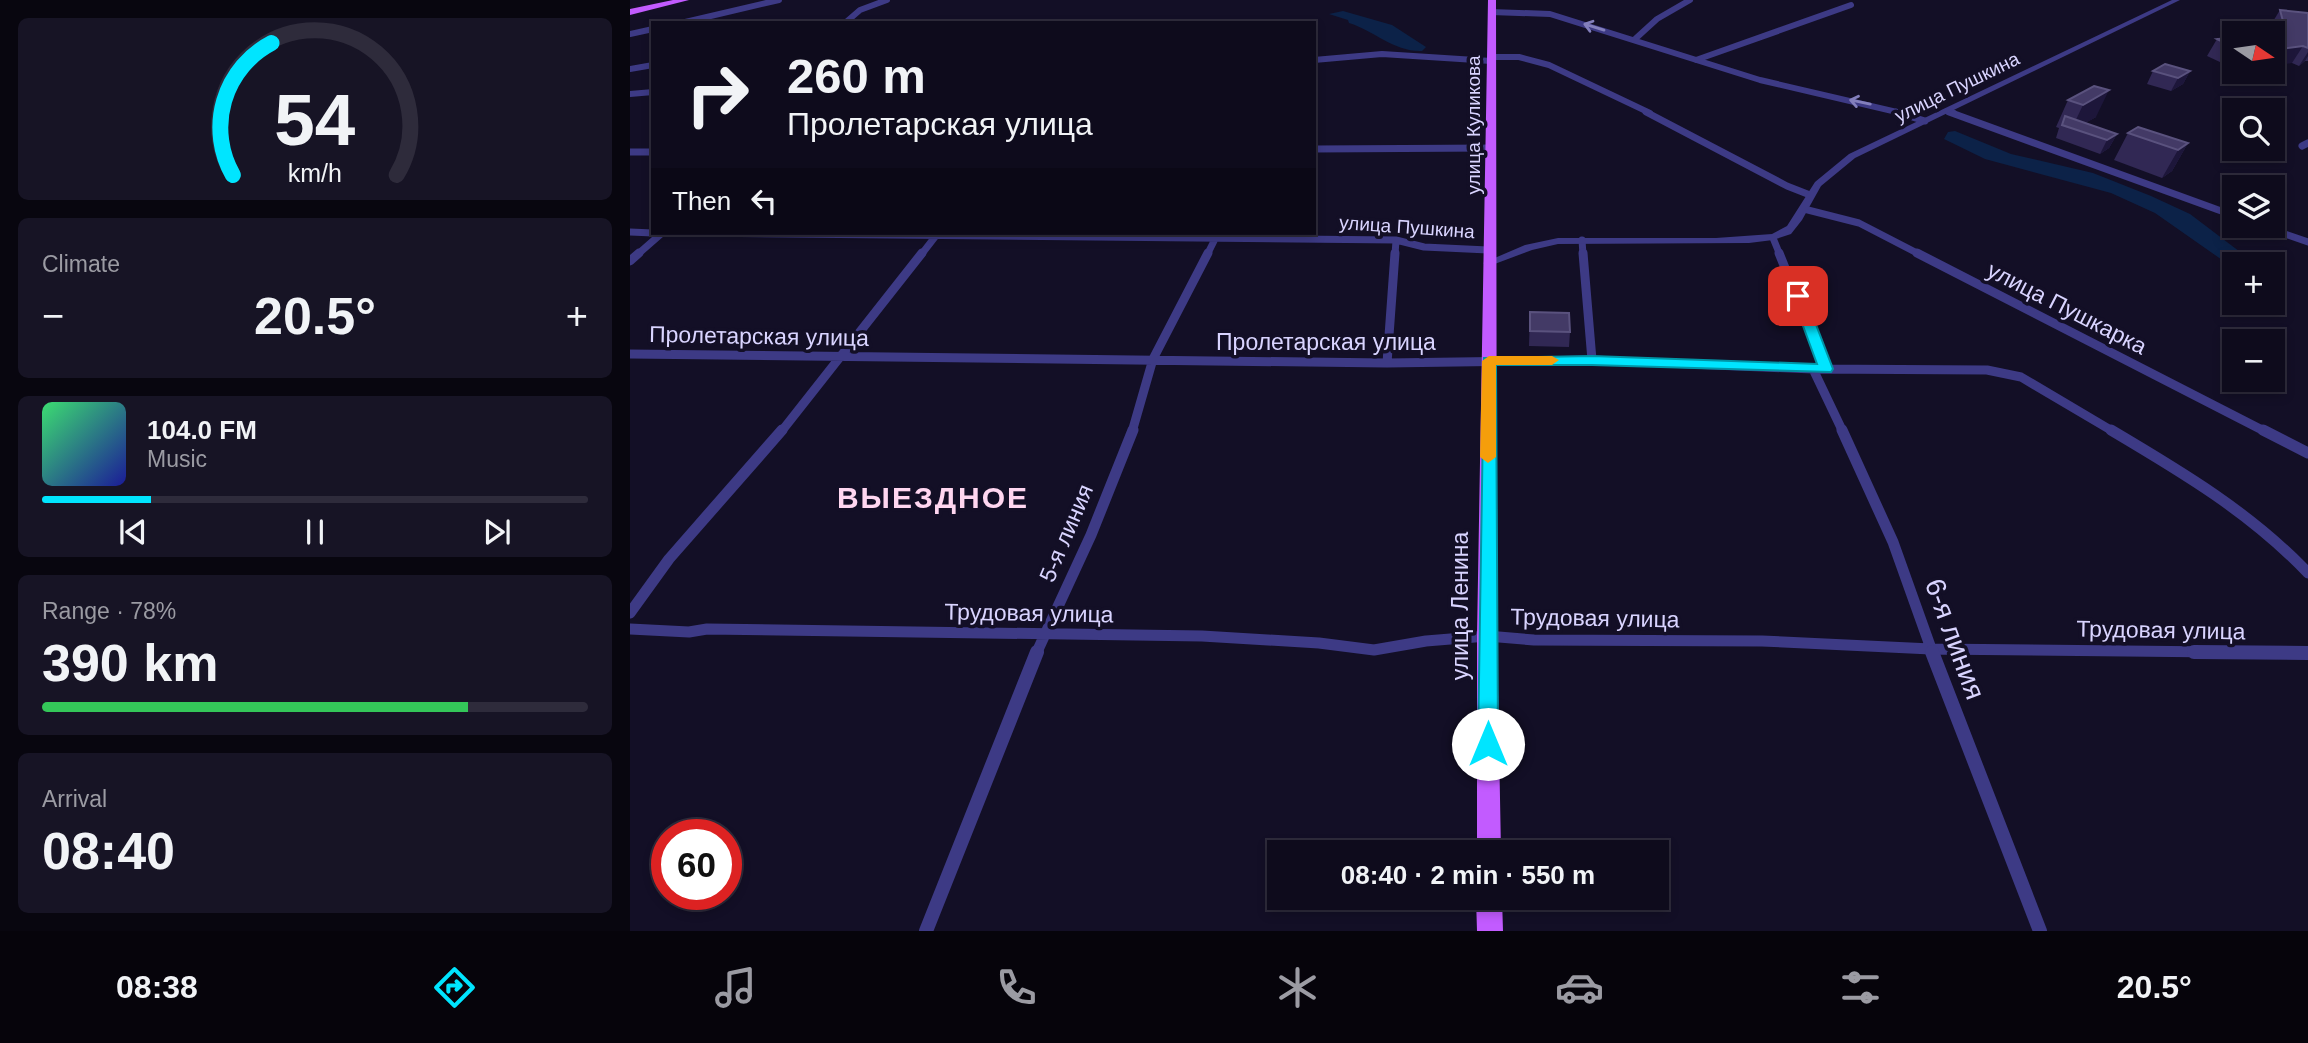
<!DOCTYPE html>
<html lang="en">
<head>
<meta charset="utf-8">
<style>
	body { margin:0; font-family:Helvetica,sans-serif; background:#171425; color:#f1f3f6; height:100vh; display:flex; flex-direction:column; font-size:26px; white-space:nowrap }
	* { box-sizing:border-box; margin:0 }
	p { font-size:23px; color:#9b9ba3 }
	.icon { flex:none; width:38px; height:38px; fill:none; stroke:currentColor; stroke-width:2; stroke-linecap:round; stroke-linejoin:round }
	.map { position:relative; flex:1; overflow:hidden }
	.side { display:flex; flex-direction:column; gap:18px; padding:18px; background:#08060f; width:630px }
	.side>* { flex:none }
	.top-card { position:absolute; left:21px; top:21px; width:665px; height:214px; border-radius:0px; box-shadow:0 4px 10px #0003,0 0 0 2px #2e2b3b; background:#0e0b1c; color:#f1f3f6; overflow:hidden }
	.needle { width:46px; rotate:103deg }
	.tools { position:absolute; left:1592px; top:21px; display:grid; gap:14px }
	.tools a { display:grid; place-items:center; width:63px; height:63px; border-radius:0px; background:#0e0b1c; box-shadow:0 4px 10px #0003,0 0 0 2px #2e2b3b; font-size:35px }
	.speed { position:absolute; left:21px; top:819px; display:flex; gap:14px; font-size:35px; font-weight:700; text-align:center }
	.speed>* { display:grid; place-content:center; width:91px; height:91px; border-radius:50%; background:#0e0b1c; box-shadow:0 4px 10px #0003,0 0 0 2px #2e2b3b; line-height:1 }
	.speed .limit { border:10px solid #d22; background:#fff; color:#111 }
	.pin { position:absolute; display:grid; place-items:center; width:60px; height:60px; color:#fff; margin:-30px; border-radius:14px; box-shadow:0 4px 10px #0006 }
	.me { position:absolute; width:77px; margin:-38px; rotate:0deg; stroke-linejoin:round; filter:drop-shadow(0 0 5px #0008) }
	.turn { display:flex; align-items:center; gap:24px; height:147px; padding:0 21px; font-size:32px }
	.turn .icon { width:91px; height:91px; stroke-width:2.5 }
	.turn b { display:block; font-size:49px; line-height:60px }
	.then { display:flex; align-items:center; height:66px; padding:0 21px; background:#0003; gap:14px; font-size:26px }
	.big { font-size:52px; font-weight:600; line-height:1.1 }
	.side .widget { flex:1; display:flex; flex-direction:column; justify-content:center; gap:10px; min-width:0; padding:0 24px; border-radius:10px; background:#171425 }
	.side .dial { align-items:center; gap:0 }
	.dial svg { height:182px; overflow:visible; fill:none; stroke:#2e2b3b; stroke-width:7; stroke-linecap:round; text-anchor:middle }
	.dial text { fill:#f1f3f6; stroke:none }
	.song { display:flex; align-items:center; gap:21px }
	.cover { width:84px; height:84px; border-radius:10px; background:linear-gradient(135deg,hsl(140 70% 55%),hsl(240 70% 35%)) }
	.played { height:7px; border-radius:4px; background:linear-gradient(90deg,#00e5ff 20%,#2e2b3b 20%) }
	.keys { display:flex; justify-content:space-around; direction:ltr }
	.heat { display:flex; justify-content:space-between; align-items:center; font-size:38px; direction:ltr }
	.charge { height:10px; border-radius:5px; background:linear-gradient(90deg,#34c759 78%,#2e2b3b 0) }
	.trip { position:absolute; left:637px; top:840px; width:402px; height:70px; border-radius:0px; background:#0e0b1c; box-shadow:0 4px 10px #0003,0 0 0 2px #2e2b3b; font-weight:600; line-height:70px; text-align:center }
	.menu { display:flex; height:112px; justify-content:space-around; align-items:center; background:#06040b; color:#9b9ba3 }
	.menu .icon { width:49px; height:49px }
	.menu .selected { color:#00e5ff }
	.menu b { font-size:32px; color:#f1f3f6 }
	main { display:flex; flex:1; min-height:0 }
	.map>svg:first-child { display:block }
	.water { fill:#0c2248 }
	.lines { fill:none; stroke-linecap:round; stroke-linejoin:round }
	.minor-far4 { stroke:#3d3a85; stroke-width:6 }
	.minor-far3 { stroke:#3d3a85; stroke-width:7 }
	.minor-far2 { stroke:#3d3a85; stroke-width:9 }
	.minor-far1 { stroke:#3d3a85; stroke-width:11 }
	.minor { stroke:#3d3a85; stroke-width:14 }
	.tertiary { fill:#3d3a85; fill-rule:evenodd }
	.primary { fill:#c25bff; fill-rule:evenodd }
	.wall { fill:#312854 }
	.shaded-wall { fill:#1d163a }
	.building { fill:#433a66; stroke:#5a527e; stroke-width:2 }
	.oneway { stroke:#837fbc }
	.route { fill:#00e5ff; stroke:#0095a6; stroke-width:2 }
	.slow { fill:#f59e0b }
	.labels { text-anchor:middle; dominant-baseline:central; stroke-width:7; stroke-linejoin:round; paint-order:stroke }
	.far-street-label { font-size:19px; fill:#d9d4ff; stroke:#130f26 }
	.street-label { font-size:23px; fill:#d9d4ff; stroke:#130f26 }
	.near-street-label { font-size:28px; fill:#d9d4ff; stroke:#130f26 }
	.district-label { font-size:30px; font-weight:bold; letter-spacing:2px; fill:#ffd6f0; stroke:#130f26 }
</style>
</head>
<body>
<main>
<section class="side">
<div class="widget dial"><svg viewBox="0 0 100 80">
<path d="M14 69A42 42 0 1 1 86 69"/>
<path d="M14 69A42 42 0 0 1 31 11" stroke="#00e5ff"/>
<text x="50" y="56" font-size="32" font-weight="700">54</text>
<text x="50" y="72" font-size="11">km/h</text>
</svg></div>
<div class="widget"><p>Climate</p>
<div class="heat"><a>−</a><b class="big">20.5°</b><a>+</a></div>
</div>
<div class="widget">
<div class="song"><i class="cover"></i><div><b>104.0 FM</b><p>Music</p></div></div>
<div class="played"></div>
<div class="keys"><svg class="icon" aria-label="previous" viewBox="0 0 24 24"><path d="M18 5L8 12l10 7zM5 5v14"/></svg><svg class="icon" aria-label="pause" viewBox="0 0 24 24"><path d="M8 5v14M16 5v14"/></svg><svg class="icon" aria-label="next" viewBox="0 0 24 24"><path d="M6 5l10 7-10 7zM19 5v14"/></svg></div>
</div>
<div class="widget"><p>Range · 78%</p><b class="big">390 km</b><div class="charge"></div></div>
<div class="widget"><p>Arrival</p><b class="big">08:40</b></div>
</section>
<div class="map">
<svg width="1678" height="931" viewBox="0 0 1678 931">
	<rect width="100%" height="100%" fill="#130f26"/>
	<path class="water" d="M713,11L762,25L796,47L792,51C764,52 745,31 719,23L718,20L699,14Z
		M1325,131L1381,154L1463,173L1521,196L1560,214L1626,264H1605V269L1525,213L1481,193L1355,159L1314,139L1318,132Z"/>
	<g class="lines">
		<path class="minor-far4" d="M861,12L920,14L1130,80L1271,113
			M51,23L149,0
			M215,23L230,10L257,0
			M0,34L23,29
			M1004,40L1027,19L1060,0
			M861,57H889L919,65L1020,113
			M684,60L752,54L861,61
			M1066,60L1221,5
			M0,69L23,65
			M0,94L23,92
			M1317,111L1324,113"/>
		<path class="minor-far3" d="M1016,112L1157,186L1180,195
			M1266,112L1295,121
			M1319,112L1605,216
			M1672,146L1678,143
			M684,149L862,148
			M0,152H23
			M1174,209L1229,223L1291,255
			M1632,226L1678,242
			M0,232L23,233
			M63,233L766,240L794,247L858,250
			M1143,238L1150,255
			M952,240L953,255
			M7,255L32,233
			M291,255L308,233
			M577,255L588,233
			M765,255L766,240"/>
		<path class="minor-far2" d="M953,253L962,360
			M1149,253L1196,369
			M1287,253L1636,432
			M0,261L9,253
			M0,354L757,363L962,360L1183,369L1357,370L1391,377L1484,432
			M757,363L765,253
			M1183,369L1213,432
			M151,432L292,253
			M502,432L523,359L578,253"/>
		<path class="minor-far1" d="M1212,430L1263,542L1303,654
			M1481,430C1552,472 1621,513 1678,573
			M1633,430L1678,453
			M0,613L39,559L152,430
			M0,629L59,632L77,629L572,636L689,643L744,650L796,641L857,636L904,640L1132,641L1301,649L1678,653
			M406,654L461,535L503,430"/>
		<path class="minor" d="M1302,652L1410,931
			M1564,652L1678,653
			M296,931L407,652"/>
		<path class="tertiary" d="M1542,0H1550L1225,158L1191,186L1172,220L1161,234L1143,240L1119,243L928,244L902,250L862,265L858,266L853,263L895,245L928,238H1086L1142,234L1157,226L1185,182L1219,154Z"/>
		<path class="primary" d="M43,0H59L0,15V9Z
			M858,0H866L867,636L871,852H847V636Z
			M846,898H872L873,931H847Z"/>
	</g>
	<path class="wall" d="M1650,10L1678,13V61H1675L1669,66L1662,63L1642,23Z
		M1605,37V69L1577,56L1587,39Z
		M1523,71H1560L1553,84L1541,91L1517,84Z
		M1464,86L1466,117L1455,123L1487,134L1479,148L1470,154L1426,138L1429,128L1426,127L1438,100Z
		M1498,133L1558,143L1542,171L1532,178L1484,160Z
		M900,312L940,332L939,347L899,346Z"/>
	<path class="shaded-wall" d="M1673,46L1662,63L1643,66V50Z
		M1678,52V56L1675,61L1669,66Z
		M1560,71L1553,84L1541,91L1548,78Z
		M1479,90L1466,117L1445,129L1442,128L1453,105Z
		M1487,134L1479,148L1470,154L1477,140Z
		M1558,143L1542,171L1532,178L1548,150Z"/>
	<path class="building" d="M1650,10L1678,13V48L1673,46L1643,50V33H1623L1638,23L1654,25Z
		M1605,37V48L1587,39Z
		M1535,64L1560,71L1548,78L1523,71Z
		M1464,86L1479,90L1453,105L1438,100Z
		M1435,116L1487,134L1477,140L1432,125Z
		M1508,127L1558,143L1548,150L1498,133Z
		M900,312L939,313L940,332L900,331Z"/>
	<defs><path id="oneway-shaft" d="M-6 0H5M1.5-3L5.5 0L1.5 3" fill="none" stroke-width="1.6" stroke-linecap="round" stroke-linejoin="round" transform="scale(1.75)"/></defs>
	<g class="oneway">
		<use href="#oneway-shaft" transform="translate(964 27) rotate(-163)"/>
		<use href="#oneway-shaft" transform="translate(1230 102) rotate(-168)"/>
	</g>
	<path class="route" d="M1168,292L1175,296L1203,369L1201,372L962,365H866L868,744L865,751L858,754L851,751L848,744L854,358L962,356L1187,364L1162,296Z"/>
	<path class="slow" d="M859,356H922L929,360L922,365H866V457L858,463L850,457L852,361Z"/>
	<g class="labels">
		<g class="far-street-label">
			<text transform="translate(1327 87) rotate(-26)">улица Пушкина</text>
			<text transform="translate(843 125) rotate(-90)">улица Куликова</text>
			<text transform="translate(777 227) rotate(4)">улица Пушкина</text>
		</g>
		<g class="street-label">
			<text transform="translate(1437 308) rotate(27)">улица Пушкарка</text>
			<text transform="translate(129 336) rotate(1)">Пролетарская улица</text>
			<text x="696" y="342">Пролетарская улица</text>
			<text transform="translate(436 533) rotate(-67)">5-я линия</text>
			<text transform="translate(830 606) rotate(-90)">улица Ленина</text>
			<text transform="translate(399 613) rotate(1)">Трудовая улица</text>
			<text transform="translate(965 618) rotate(1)">Трудовая улица</text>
			<text transform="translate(1531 630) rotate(1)">Трудовая улица</text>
		</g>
		<g class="near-street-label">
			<text transform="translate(1325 639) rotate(70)">6-я линия</text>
		</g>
		<g class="district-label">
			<text x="303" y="497">ВЫЕЗДНОЕ</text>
		</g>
	</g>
</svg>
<div class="tools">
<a><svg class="needle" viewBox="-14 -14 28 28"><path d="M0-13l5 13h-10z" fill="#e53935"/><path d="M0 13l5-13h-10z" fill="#9b9ba3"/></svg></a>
<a><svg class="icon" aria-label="search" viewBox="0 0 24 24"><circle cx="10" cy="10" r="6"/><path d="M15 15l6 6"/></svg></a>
<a><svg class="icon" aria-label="layers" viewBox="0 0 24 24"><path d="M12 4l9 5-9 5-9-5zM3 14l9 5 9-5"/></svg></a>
<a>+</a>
<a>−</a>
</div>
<div class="speed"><div class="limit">60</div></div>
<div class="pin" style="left:1168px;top:296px;background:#d93025"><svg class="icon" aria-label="arrive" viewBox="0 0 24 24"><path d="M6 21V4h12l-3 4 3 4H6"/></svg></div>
<svg class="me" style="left:858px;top:744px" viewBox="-20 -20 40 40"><circle r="19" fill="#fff"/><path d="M0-13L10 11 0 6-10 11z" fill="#00e5ff"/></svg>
<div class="trip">08:40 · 2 min · 550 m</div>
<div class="top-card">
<div class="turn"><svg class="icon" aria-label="right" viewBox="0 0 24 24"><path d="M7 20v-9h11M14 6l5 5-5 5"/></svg><div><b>260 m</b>Пролетарская улица</div></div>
<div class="then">Then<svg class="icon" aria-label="left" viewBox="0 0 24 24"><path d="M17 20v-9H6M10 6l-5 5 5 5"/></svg></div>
</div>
</div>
</main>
<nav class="menu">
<b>08:38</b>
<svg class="icon selected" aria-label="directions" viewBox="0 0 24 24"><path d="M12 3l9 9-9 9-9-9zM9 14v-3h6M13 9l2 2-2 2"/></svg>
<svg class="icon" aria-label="music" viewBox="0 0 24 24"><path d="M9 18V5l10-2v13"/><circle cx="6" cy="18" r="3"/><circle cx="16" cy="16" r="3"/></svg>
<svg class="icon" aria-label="phone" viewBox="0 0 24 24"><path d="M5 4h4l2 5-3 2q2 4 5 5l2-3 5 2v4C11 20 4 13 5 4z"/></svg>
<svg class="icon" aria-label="climate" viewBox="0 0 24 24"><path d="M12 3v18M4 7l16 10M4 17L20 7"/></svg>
<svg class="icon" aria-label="car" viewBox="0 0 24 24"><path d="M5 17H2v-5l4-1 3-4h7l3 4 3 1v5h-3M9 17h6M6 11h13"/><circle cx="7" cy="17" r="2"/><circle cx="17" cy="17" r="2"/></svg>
<svg class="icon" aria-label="filters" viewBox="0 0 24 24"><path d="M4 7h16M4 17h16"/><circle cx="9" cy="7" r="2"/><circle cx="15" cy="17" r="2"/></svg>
<b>20.5°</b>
</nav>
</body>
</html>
